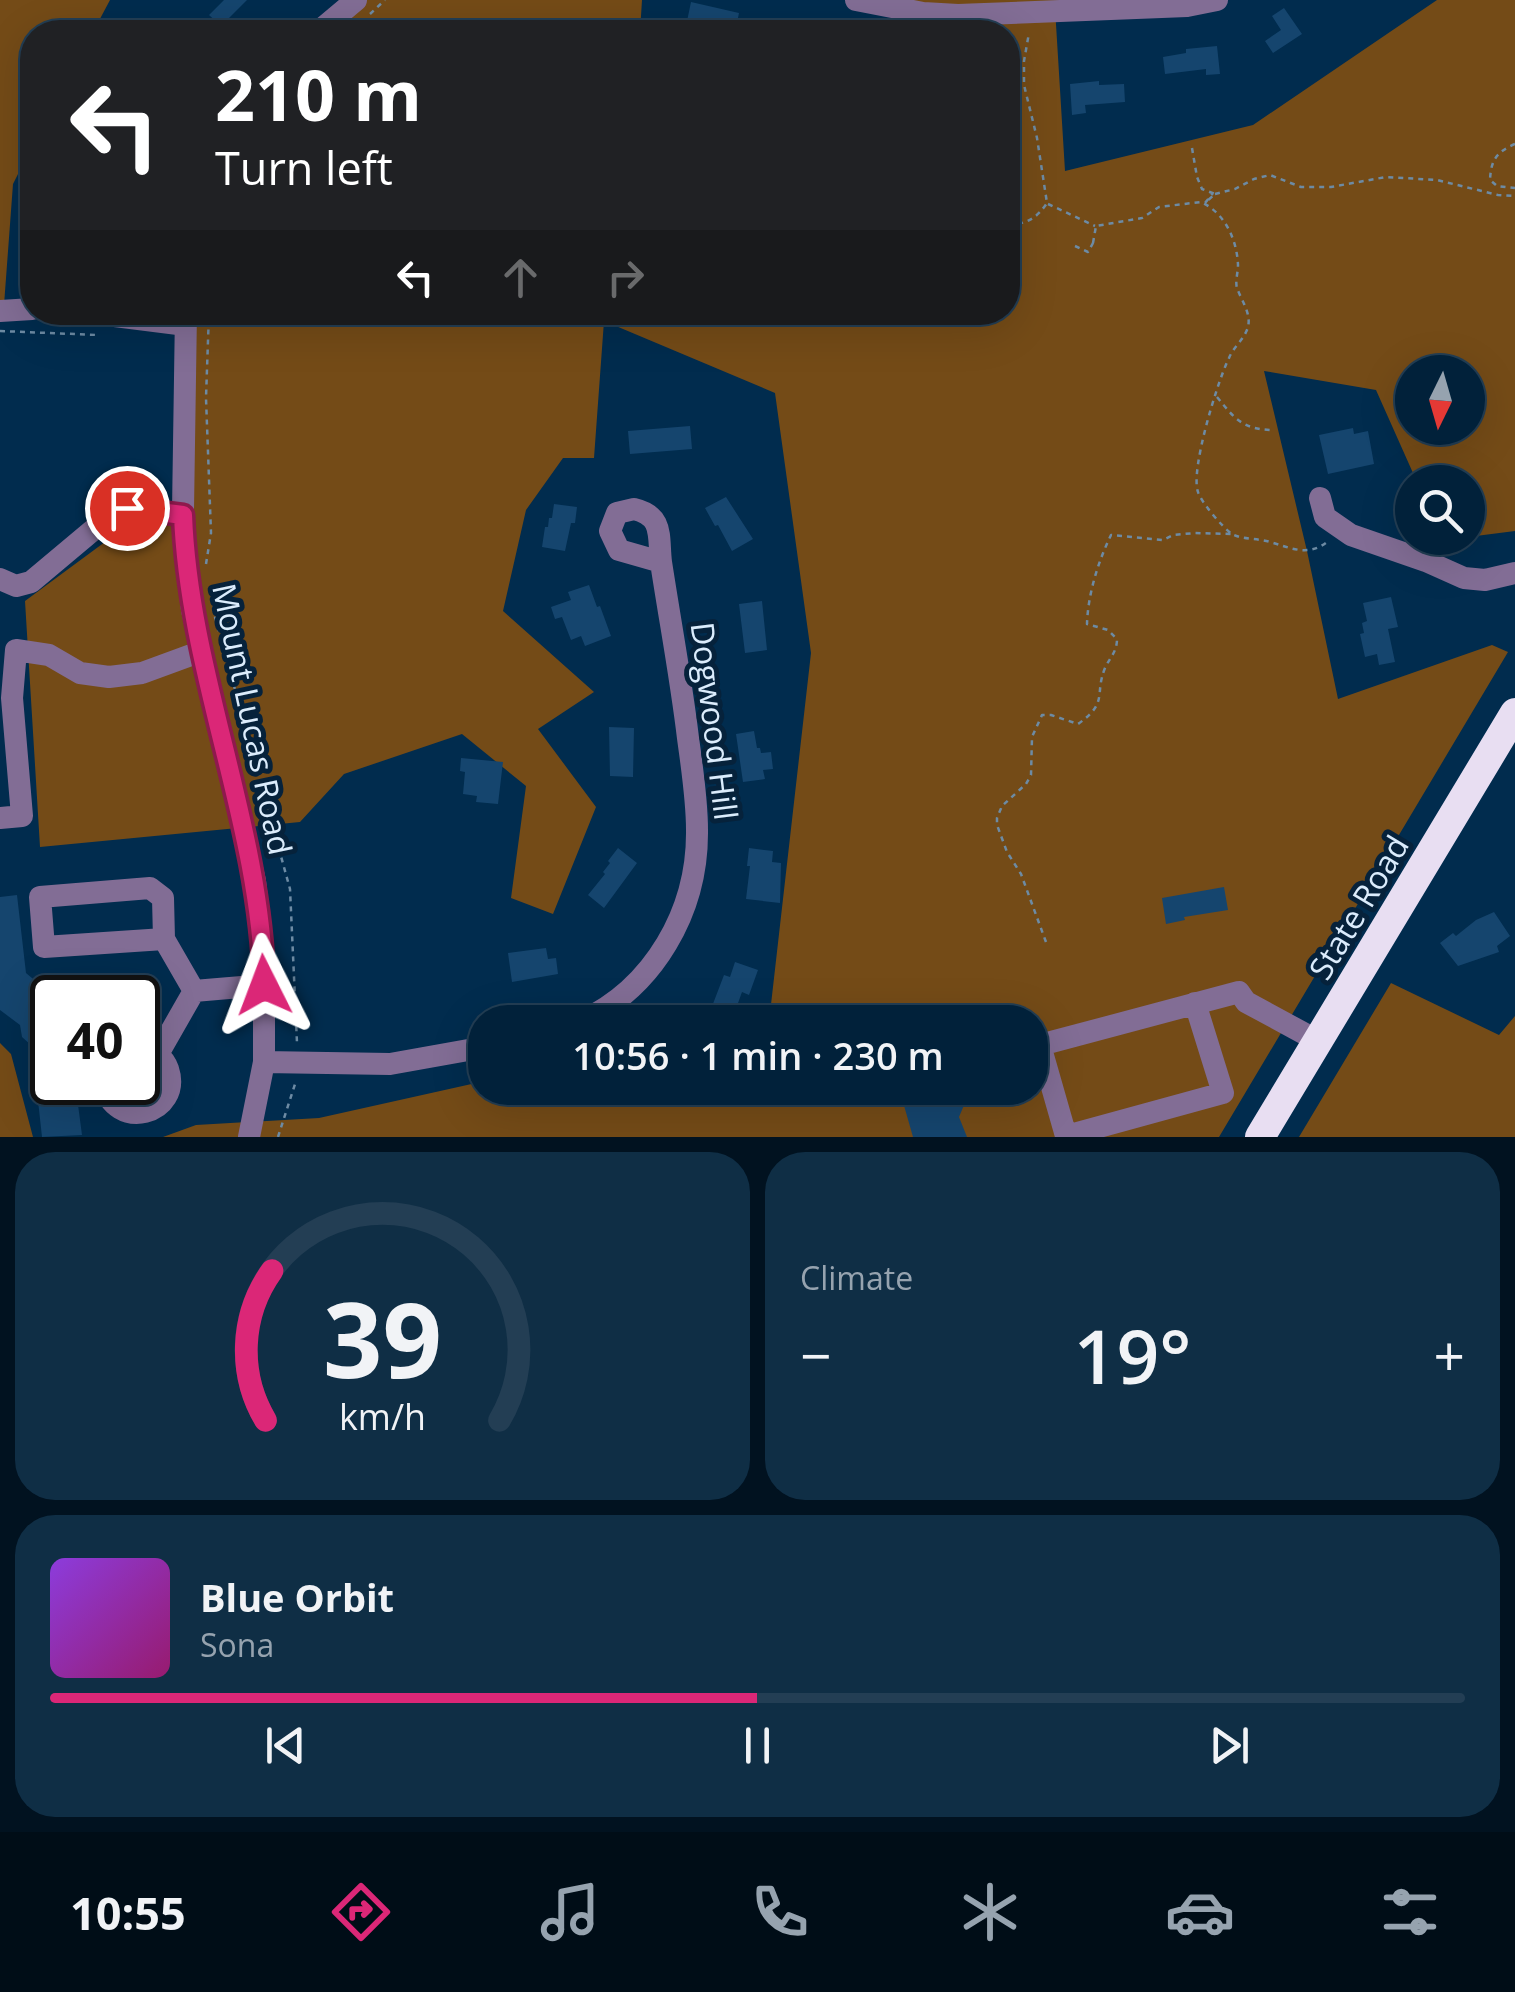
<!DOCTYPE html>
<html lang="en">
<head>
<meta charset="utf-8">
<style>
	body { margin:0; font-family:"Open Sans",sans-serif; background:#0f2e45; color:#f1f3f6; height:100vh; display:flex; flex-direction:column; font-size:38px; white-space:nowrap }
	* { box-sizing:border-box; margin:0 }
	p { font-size:32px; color:#96a3af }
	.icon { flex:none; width:55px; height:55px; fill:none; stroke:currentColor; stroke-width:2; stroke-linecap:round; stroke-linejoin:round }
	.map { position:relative; height:1137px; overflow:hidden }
	.sheet { display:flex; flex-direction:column; gap:15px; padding:15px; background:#011220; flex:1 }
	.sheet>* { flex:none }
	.hud { position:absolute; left:20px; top:20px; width:1000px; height:305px; border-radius:40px; box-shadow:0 10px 40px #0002,0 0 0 2px #233e54; background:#202124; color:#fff; overflow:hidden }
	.needle { width:65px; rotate:185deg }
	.controls { position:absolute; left:1395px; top:355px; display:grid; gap:20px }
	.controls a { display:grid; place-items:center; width:90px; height:90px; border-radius:50%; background:#01213a; box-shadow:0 10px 40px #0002,0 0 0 2px #233e54; font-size:50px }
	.speed { position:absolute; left:30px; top:975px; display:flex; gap:20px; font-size:50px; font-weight:700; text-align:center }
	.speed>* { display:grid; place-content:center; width:130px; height:130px; border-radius:50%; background:#01213a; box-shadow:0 10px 40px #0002,0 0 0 2px #233e54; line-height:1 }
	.speed .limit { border:5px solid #111; border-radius:15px; background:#fff; color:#111 }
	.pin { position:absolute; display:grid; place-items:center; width:85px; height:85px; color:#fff; margin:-42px; border:5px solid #fff; border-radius:50%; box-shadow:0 2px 10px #0007 }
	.me { position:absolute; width:110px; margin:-55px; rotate:357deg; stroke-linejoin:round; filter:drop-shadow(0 0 8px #0008) }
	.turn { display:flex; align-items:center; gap:35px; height:210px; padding:0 30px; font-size:45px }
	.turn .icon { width:130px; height:130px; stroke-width:2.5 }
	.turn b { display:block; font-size:70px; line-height:85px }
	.lanes { display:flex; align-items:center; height:95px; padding:0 30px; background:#0003; justify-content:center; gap:50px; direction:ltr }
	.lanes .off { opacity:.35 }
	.big { font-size:75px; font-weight:600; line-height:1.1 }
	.sheet .card { flex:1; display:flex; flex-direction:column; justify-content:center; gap:15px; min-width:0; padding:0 35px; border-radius:40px; background:#0f2e45 }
	.sheet .dial { align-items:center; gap:0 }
	.dial svg { height:260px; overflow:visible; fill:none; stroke:#233e54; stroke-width:7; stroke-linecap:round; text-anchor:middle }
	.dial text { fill:#f1f3f6; stroke:none }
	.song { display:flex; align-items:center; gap:30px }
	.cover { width:120px; height:120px; border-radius:15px; background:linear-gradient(135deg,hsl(270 70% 55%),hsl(320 70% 35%)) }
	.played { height:10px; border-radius:5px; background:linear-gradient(90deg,#db2777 50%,#233e54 50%) }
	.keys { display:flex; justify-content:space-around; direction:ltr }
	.heat { display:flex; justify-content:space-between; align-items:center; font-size:55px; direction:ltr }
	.sheet .tiles { flex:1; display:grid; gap:15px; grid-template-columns:1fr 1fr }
	.card:last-child { grid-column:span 2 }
	.trip { position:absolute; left:468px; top:1005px; width:580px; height:100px; border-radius:40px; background:#01213a; box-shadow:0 10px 40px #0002,0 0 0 2px #233e54; font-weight:600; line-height:100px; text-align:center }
	.tabs { display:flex; height:160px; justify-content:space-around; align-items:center; background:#000d17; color:#96a3af }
	.tabs .icon { width:70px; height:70px }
	.tabs .active { color:#db2777 }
	.tabs b { font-size:45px; color:#f1f3f6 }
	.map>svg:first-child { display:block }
	.forest { fill:#744b17; fill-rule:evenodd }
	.building { fill:#15456e }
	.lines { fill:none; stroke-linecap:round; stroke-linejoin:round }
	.path { stroke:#6d8ba4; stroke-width:2.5; stroke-dasharray:5 5; stroke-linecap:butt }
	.minor { stroke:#826d95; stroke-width:22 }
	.highway { stroke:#e8def2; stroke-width:30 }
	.route-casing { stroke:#8e194d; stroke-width:25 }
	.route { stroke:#db2777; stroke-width:18 }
	.labels { text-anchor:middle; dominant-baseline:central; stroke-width:10; stroke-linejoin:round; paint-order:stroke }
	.street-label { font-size:32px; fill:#dbecfc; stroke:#06223b }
</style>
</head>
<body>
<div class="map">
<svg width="1515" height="1137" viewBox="0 0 1515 1137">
	<rect width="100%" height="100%" fill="#012c4e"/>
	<path class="forest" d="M0,0H110L93,32H32V146L13,184L4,305H0Z
		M358,0H642L640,32H323Z
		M903,0H1123L1055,8L1065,171L1253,125L1437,0H1515V531L1468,537V482H1417L1376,390L1264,371L1307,551L1338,699L1492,645L1508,652L1219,1137H163L196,1125L319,1118L485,1081V1088H1030V1022H769L811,653L775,393L604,321L594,458H563L526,510L503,611L594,692L538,729L596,807L553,914L511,898L526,786L462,734L344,774L300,822L40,847L25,601L132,522L186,523L195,313L1008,312V32H953L954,17ZM1412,372H1468V428H1412Z
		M1391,983L1499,1035L1515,1016V1137H1299Z
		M0,1043L11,1054L33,1137H0Z"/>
	<path class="building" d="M224,0H247L221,26L209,15Z
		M691,2L739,13L735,32H709L686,26Z
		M1284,8L1302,34L1273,53L1265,41L1281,30L1272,16Z
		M1217,46L1220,74L1206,75V69L1165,74L1163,57L1186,53V49Z
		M1099,81V85L1124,84L1125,102L1085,105L1086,113L1072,115L1070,84Z
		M690,426L692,449L630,454L628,431Z
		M1353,428L1354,434L1368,431L1374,464L1328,474L1319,435Z
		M726,497L753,539L732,551L718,525L715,526L705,508Z
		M554,504L577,507L575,523H571L565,551L542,547L545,527H548L549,518H552Z
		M589,585L597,607L600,606L611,636L585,646L581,636L571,640L562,617L555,619L551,607L571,600L568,592Z
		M1391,597L1398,627L1388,629L1395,662L1379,665L1377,654L1365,657L1360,634L1364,633L1362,623L1367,621L1363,603Z
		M762,601L767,650L745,653L739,604Z
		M609,727L634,728L633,777L610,776Z
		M754,731L757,748H760L761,753L771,752L773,769L763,770L765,779L743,782L736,734Z
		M461,758L503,762L498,804L476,802L477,796L463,794L465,772L460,771Z
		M618,848L637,863L604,908L588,895L605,874L603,872L610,863L608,861Z
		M749,848L773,851L772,862L781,863L780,903L746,899L750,866H747Z
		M1224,887L1228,910L1184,917L1185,920L1166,924L1162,898Z
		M17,895L26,973L52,995V1082H75L82,1135L42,1137L32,1046L22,1037L20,1025L0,1010V897Z
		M1494,912L1510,936L1497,946L1499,952L1458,966L1440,943L1453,933L1456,936L1476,920Z
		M546,948L548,959L556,958L558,974L512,982L508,953Z
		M735,962L758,970L749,995L742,992L733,1017L711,1009L724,975L730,977Z
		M134,981L136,998H64L63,990Z
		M899,1088H991V1093L967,1098L959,1117L967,1137H913Z"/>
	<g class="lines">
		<path class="path" d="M370,14L385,0
			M350,32L360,23
			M1515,144C1497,152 1491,159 1490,180L1497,186L1515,188
			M1192,148L1197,177L1202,189L1215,194L1205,203L1213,193
			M1215,194L1235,189L1254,179L1270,175L1301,187H1331L1386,177L1437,180L1498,195L1515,196
			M1048,204L1095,226
			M1008,224C1026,225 1037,218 1047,203L1037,138L1024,85V61L1029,33
			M1093,243L1096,226L1142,218L1159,207L1201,202C1225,213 1237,240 1238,265C1238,273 1235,281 1237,288C1242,302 1254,317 1246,332C1242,341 1233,348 1229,358C1218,380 1190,470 1198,492C1201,502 1223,528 1232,534C1243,540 1258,538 1270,542C1291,548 1308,557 1327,542
			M1075,246L1088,252L1093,243
			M0,331L98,335
			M1217,397C1235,419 1242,429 1272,430
			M206,564L211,533L206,398L209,312
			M210,587L215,617L290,889L297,1043
			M1046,942L1021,874L1007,852L997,825V818L1002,806L1026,784L1031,775L1032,737L1042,715H1051L1078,724C1109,702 1094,695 1105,668C1110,657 1117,652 1117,639L1108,630L1087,624C1088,594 1098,562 1111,535L1163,540L1173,535L1195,533L1232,534
			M278,1137L296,1081"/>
		<path class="minor" d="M856,0L923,13L958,15L1187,6L1217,0
			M318,32L356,0
			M0,311L32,309
			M83,312L186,325
			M186,312L183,510L186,560L192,610L255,881L264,960V1062L249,1137
			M1320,498L1325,517L1351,535L1426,561L1464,578L1485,580L1515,573
			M634,509C664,516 658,536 661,562L619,550L610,531L617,513Z
			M0,579L16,586L31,582L118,509L183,515
			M0,818L22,816L12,698L16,650L49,655L80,673L109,677L142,673L202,651
			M164,939L44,947L40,897L150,888L163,898L164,939L194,991L264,985
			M1195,1003L1223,1093L1066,1136L1040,1045L1239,992L1246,1002L1318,1041
			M580,1022C654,988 698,911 697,830C697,799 692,768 688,738C681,679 670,621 661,562
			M158,1054L194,991
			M264,1062L390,1064L485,1047
			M103,1082C114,1134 183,1114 168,1069C163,1055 151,1049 138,1046"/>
		<path class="highway" d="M1260,1137L1515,713"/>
	</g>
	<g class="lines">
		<g class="route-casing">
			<path id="route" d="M127,508L183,515C189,675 261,825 264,985"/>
		</g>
		<use href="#route" class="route"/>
	</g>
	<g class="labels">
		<g class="street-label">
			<text transform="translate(253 719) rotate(78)">Mount Lucas Road</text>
			<text transform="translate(715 721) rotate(83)">Dogwood Hill</text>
			<text transform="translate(1358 907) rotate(-59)">State Road</text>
		</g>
	</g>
</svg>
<div class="controls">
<a><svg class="needle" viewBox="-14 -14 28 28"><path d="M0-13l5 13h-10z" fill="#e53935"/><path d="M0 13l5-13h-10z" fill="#96a3af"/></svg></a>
<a><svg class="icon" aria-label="search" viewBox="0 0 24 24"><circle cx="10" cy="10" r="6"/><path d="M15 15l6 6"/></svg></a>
</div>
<div class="speed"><div class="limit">40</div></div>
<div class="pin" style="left:127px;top:508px;background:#d93025"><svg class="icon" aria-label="arrive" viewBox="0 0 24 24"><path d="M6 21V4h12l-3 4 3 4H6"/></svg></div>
<svg class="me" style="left:264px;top:985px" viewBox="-20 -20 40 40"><path d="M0-17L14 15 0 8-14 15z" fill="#db2777" stroke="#fff" stroke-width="4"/></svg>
<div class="trip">10:56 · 1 min · 230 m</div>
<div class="hud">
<div class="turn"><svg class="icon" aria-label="left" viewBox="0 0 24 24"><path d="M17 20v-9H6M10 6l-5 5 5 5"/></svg><div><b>210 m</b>Turn left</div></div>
<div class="lanes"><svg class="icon" aria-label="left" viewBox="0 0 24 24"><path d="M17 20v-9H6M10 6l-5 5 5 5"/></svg><svg class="icon off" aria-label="ahead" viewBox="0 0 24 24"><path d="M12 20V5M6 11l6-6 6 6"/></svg><svg class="icon off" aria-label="right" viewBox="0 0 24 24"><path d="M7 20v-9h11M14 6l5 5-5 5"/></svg></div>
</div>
</div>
<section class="sheet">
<div class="tiles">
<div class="card dial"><svg viewBox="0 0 100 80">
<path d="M14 69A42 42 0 1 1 86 69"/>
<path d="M14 69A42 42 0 0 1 16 23" stroke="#db2777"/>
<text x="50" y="56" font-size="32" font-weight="700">39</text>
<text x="50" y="72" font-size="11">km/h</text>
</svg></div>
<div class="card"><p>Climate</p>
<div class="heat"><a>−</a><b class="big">19°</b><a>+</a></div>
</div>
<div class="card">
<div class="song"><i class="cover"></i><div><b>Blue Orbit</b><p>Sona</p></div></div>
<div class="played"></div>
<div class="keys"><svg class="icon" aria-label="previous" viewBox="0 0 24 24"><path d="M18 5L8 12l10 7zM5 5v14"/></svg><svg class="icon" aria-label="pause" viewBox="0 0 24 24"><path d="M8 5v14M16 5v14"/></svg><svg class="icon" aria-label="next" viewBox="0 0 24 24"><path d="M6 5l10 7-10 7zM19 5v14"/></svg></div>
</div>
</div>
</section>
<nav class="tabs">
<b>10:55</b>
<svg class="icon active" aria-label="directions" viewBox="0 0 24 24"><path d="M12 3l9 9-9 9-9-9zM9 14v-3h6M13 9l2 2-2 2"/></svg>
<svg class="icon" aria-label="music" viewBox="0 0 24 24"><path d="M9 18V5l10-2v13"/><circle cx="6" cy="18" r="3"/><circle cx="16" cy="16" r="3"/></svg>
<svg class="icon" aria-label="phone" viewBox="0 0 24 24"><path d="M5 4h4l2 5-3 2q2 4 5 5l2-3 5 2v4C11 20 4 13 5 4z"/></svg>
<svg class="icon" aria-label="climate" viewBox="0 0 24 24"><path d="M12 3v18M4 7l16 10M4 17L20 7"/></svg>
<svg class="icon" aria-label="car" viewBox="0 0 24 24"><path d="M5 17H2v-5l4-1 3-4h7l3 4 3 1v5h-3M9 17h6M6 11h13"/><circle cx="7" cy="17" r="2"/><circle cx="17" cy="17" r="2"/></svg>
<svg class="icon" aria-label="filters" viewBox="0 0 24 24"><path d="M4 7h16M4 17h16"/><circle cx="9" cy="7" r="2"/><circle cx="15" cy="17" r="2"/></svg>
</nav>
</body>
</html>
